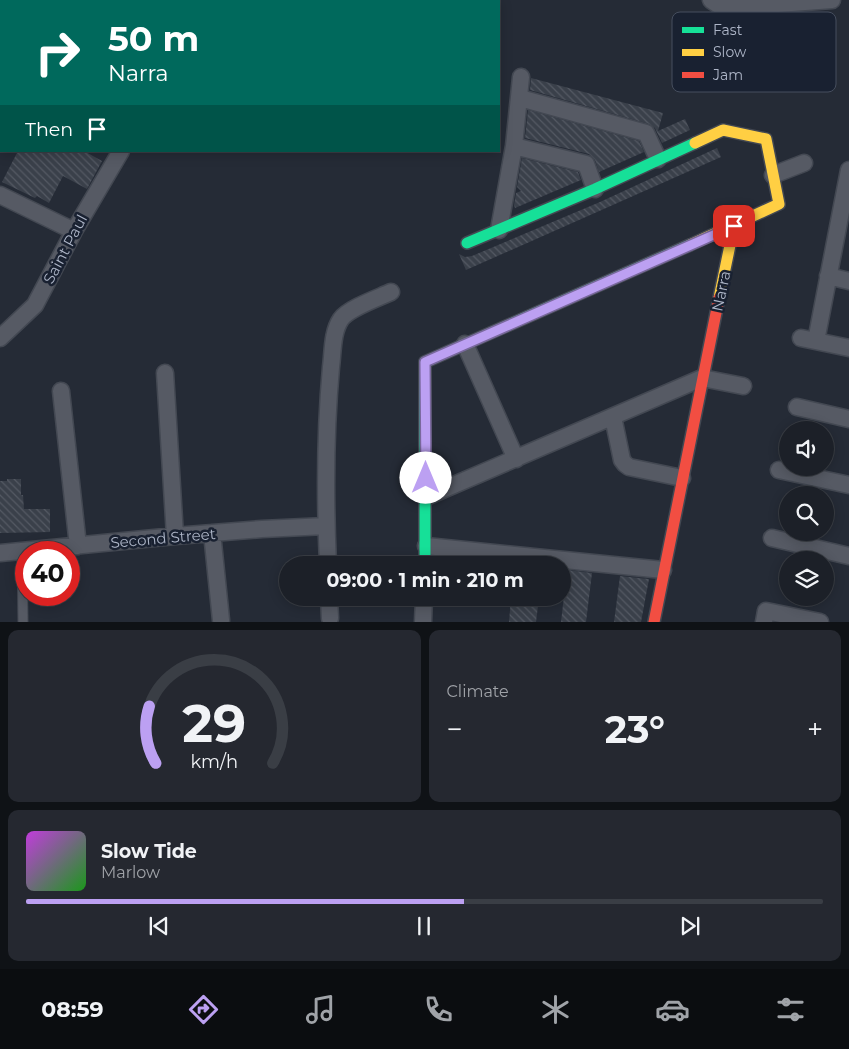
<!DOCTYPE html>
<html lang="en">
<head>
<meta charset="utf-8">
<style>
	body { margin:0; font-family:Montserrat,sans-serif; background:#252830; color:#f1f3f6; height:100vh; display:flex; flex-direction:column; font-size:19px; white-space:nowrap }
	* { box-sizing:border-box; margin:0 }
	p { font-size:16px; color:#a0a3a8 }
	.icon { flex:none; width:28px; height:28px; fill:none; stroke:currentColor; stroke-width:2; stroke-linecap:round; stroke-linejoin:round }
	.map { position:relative; height:622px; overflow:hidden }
	.sheet { display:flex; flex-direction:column; gap:8px; padding:8px; background:#0f1216; flex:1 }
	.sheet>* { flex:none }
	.guide { position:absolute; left:0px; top:0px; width:500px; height:152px; box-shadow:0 2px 12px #0003,0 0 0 1px #3a3e45; background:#00695c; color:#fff; overflow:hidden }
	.tools { position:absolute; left:779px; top:421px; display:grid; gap:10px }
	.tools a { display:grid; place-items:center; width:55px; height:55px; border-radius:50%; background:#1c2028; box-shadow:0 2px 12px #0003,0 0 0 1px #3a3e45; font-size:25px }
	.speed { position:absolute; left:15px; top:541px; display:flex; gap:10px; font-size:25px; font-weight:700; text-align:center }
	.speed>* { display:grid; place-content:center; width:65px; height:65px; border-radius:50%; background:#1c2028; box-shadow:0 2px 12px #0003,0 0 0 1px #3a3e45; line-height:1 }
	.speed .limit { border:8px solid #d22; background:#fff; color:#111 }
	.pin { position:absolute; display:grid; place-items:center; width:42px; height:42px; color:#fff; margin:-21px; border-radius:10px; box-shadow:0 2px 8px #0006 }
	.me { position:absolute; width:55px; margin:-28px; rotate:0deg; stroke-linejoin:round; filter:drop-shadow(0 0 4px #0008) }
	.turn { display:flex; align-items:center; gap:18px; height:105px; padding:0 25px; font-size:22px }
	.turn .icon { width:65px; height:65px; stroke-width:2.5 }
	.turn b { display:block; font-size:35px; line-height:42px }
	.then { display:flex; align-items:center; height:48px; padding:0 25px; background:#0003; gap:10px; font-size:19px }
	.big { font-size:38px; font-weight:700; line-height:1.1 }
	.sheet .widget { flex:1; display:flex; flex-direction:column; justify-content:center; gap:8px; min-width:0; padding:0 18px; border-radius:10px; background:#252830 }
	.sheet .dial { align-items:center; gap:0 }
	.dial svg { height:130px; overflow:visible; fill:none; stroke:#3a3e45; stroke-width:7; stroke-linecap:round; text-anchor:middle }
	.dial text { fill:#f1f3f6; stroke:none }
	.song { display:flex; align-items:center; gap:15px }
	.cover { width:60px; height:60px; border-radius:8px; background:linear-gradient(135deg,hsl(290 70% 55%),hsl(120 70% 35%)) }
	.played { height:5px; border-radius:2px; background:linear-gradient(90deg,#bca0f2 55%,#3a3e45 55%) }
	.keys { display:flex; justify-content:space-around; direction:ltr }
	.heat { display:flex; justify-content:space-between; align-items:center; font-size:28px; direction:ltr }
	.sheet .tiles { flex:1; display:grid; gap:8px; grid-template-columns:1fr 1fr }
	.widget:last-child { grid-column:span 2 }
	.trip { position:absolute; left:279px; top:556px; width:292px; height:50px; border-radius:25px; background:#1c2028; box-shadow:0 2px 12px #0003,0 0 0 1px #3a3e45; font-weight:700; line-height:50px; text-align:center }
	.tabs { display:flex; height:80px; justify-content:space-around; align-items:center; background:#0b0d10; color:#a0a3a8 }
	.tabs .icon { width:35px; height:35px }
	.tabs .selected { color:#bca0f2 }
	.tabs b { font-size:22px; color:#f1f3f6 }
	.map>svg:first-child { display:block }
	.building { fill:url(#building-back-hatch) }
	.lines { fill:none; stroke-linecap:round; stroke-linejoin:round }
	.lane-casing { stroke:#434852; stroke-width:11 }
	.street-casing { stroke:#434852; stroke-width:19 }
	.fast-casing { stroke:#434852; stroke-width:14 }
	.slow-casing { stroke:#434852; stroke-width:14 }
	.jam-casing { stroke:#434852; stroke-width:14 }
	.lane { stroke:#565a64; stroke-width:9 }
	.street { stroke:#565a64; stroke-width:16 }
	.fast { stroke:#16e098; stroke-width:11 }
	.slow { stroke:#ffcf43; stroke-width:11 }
	.jam { stroke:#f24e42; stroke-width:11 }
	.route-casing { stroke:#7a689d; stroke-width:12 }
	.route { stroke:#bca0f2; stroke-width:9 }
	.labels { text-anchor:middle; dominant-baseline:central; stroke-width:5; stroke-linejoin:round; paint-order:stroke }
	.street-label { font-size:15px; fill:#aeb6c8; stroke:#192131 }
	.key { fill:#192131; stroke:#464e5e; stroke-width:1 }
	.key-label { font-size:14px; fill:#aeb6c8 }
</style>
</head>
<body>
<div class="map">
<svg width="849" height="622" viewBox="0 0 849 622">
	<defs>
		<pattern id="building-back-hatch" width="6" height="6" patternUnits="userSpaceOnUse" patternTransform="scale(1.25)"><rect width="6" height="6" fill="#3a404a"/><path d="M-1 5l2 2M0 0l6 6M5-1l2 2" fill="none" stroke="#545963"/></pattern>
	</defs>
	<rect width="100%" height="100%" fill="#252b36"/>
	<path class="building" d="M531,78L663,113L658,131L685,119L690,130L662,143L655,128L649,124L530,90Z
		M528,110L639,141L644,152L599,172L595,160L589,154L525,138Z
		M717,148L721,157L466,270L459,254L465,257L472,256L600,202Z
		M18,151H84L102,161L87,189L63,176L49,203L37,196L35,198L2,182Z
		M522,158L578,172L581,180L515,208L514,205L516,193L521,191L517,187Z
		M7,479H21V495H23L24,509H50V532L0,533V481H7Z
		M567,570L592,573L586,622H561Z
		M620,576L649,579L641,622H614Z
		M511,598H539L536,622H509Z"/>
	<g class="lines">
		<g class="lane-casing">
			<path id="lane" d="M22,551L23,622"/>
		</g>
		<g class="street-casing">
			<path id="street" d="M711,0L723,8L832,0
				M19,1V0
				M114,1L115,0
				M209,1V0
				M0,5H1
				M0,98L1,99
				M520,98L646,133L658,159
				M514,146L586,164L595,189
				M773,175L804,163
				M0,195L74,231
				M499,230L514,146L521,77
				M828,276L849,281
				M0,338L35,305L74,231L121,151
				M801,338L849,348
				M816,341L849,170
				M465,344L516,459
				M165,373L175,536
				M61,391L78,546
				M797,407L849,419
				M613,417L622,460L625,464L629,467L682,478
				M779,470L849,485
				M426,497L702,378L743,386
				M212,533L221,620
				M772,538L849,556
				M426,546L663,570
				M0,553L175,536L262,529L326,526
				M328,565C325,499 325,433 331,367C333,352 332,332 341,319C349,308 378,298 391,292
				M329,598L330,618
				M423,622L424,598
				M764,622L766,611L820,622"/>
		</g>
		<g class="fast-casing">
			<path id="fast" d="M467,243L595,189L695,143
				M425,565V362L690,245"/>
		</g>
		<g class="slow-casing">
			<path id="slow" d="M690,245L779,204L766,139L723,130L695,143
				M719,298L734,226"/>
		</g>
		<g class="jam-casing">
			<path id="jam" d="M654,622L719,298"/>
		</g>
		<use href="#lane" class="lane"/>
		<use href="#street" class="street"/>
		<use href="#fast" class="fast"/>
		<use href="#slow" class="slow"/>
		<use href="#jam" class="jam"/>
	</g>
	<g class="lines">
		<g class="route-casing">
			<path id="route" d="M426,478L425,362L734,226"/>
		</g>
		<use href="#route" class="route"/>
	</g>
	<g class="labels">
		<g class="street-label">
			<text transform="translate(65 249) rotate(-62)">Saint Paul</text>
			<text transform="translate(721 291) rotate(-78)">Narra</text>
			<text transform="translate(163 538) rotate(-5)">Second Street</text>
		</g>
	</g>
	<rect x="672" y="12" width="164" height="80" rx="8" class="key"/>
	<rect x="682" y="27" width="22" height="6" fill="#16e098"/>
	<rect x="682" y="49" width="22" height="7" fill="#ffcf43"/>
	<rect x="682" y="72" width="22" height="6" fill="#f24e42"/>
	<g class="key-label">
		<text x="713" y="35">Fast</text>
		<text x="713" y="57">Slow</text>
		<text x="713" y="80">Jam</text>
	</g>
</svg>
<div class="tools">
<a><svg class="icon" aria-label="sound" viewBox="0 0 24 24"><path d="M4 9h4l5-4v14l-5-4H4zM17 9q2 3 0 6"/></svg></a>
<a><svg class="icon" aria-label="search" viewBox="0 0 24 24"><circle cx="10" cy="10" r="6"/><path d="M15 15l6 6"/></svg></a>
<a><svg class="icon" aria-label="layers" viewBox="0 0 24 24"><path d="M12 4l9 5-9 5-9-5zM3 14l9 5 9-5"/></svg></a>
</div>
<div class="speed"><div class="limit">40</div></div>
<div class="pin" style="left:734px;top:226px;background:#d93025"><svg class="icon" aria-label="arrive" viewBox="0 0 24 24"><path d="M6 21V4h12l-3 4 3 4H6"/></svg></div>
<svg class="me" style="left:426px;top:478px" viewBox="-20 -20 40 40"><circle r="19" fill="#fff"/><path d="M0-13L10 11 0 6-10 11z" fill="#bca0f2"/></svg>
<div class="trip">09:00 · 1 min · 210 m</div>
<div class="guide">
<div class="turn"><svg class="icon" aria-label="right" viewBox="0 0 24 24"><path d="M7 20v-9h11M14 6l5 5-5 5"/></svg><div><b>50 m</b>Narra</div></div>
<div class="then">Then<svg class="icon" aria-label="arrive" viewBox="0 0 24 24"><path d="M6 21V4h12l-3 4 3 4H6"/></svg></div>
</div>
</div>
<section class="sheet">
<div class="tiles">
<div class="widget dial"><svg viewBox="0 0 100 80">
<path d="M14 69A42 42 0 1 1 86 69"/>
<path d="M14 69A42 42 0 0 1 10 34" stroke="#bca0f2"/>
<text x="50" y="56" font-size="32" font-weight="700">29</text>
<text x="50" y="72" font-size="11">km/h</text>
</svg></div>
<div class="widget"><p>Climate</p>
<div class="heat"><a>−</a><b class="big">23°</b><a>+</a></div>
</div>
<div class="widget">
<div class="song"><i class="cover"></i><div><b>Slow Tide</b><p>Marlow</p></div></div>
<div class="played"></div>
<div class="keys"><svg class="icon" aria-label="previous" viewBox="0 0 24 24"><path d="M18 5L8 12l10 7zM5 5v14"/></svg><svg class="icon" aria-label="pause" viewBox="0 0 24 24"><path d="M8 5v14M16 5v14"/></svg><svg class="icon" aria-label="next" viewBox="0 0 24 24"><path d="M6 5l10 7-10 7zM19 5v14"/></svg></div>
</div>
</div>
</section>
<nav class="tabs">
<b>08:59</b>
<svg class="icon selected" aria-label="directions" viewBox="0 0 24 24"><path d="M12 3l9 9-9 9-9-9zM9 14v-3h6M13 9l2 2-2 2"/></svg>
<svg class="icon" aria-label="music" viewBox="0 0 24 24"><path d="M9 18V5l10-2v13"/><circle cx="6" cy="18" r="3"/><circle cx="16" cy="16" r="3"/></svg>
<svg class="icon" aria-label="phone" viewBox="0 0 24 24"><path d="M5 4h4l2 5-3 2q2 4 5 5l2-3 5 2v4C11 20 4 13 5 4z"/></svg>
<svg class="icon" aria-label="climate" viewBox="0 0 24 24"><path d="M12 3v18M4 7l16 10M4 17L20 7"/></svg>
<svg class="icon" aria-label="car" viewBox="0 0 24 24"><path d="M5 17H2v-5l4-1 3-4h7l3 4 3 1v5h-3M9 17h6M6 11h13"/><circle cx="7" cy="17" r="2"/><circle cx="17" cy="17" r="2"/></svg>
<svg class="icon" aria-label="filters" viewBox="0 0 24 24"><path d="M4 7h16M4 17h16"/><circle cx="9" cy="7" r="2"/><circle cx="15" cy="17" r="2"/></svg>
</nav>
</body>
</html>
